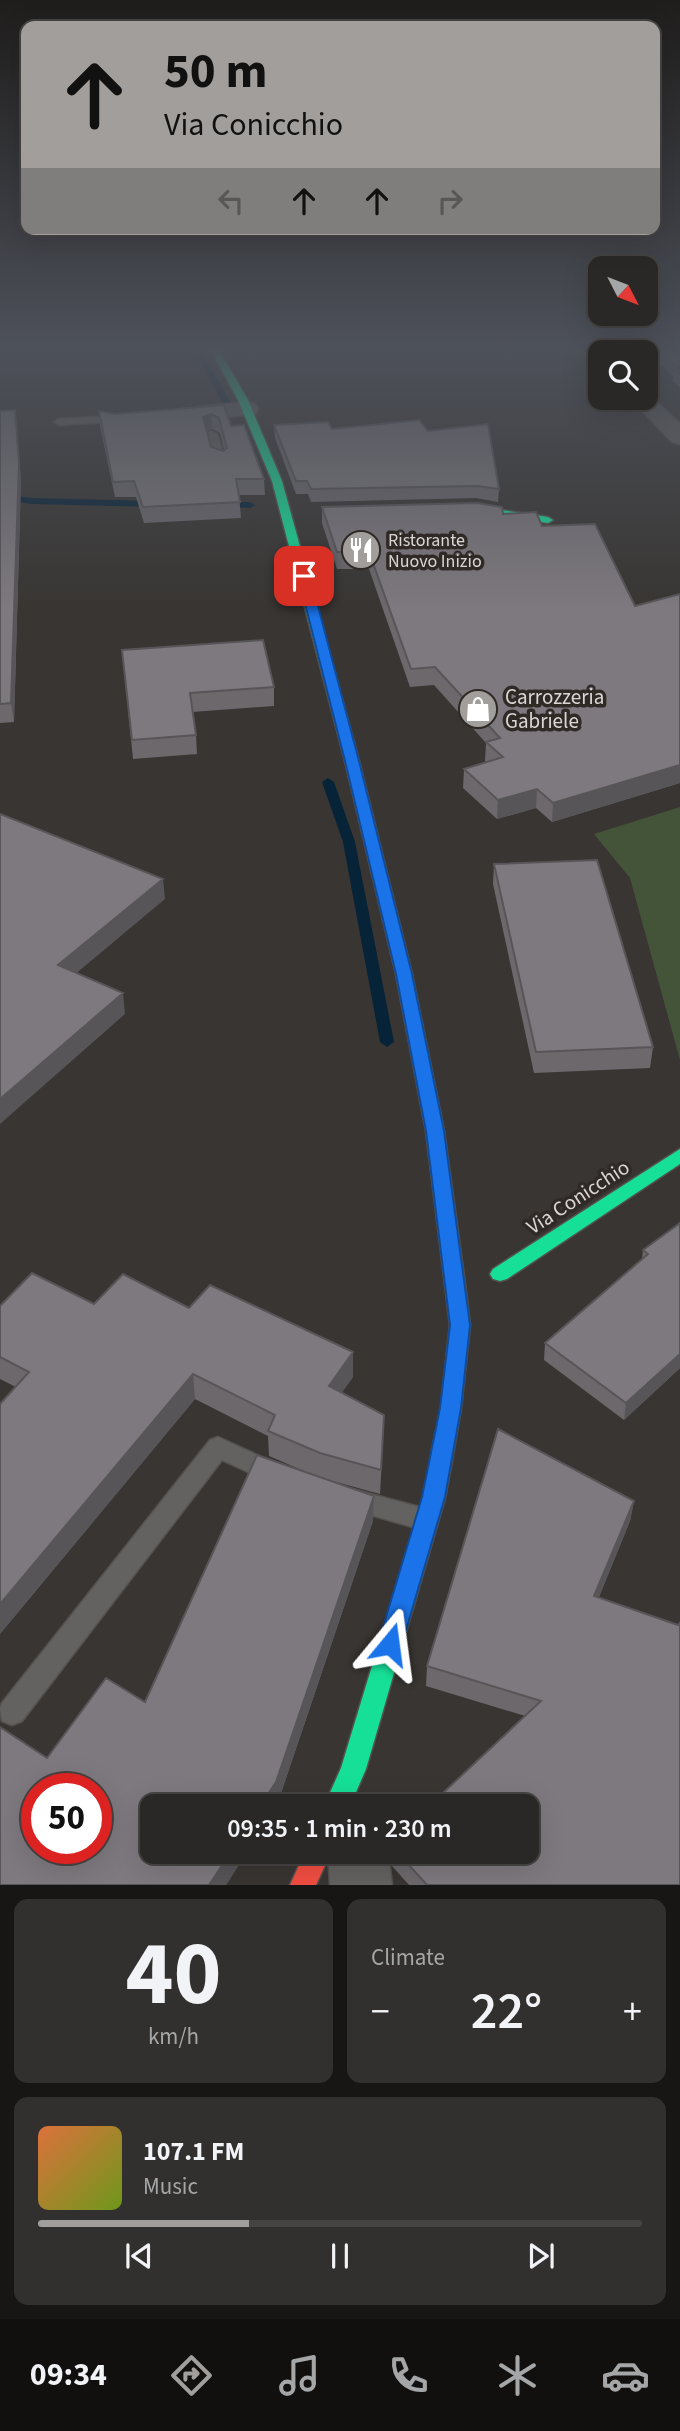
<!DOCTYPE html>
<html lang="en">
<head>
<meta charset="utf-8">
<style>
	body { margin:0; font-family:"Source Sans 3",sans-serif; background:#32302e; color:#f1f3f6; height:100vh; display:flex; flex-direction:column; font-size:26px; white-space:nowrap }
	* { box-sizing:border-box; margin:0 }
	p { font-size:23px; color:#a5a6a7 }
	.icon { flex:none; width:38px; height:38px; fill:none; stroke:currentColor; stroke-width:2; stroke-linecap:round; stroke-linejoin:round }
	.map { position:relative; height:1885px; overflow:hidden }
	.sheet { display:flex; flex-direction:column; gap:14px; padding:14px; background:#171615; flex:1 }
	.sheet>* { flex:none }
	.guide { position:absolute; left:21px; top:21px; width:639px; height:214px; border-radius:14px; box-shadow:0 7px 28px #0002,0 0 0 2px #464443; background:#a19e9b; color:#111; overflow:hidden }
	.needle { width:46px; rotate:132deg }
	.tools { position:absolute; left:588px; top:256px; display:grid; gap:14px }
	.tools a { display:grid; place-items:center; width:70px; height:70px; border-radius:14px; background:#2a2826; box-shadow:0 7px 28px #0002,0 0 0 2px #464443; font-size:35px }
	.speed { position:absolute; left:21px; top:1773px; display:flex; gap:14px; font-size:35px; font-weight:700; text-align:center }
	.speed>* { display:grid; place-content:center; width:91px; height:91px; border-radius:50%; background:#2a2826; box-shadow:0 7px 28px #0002,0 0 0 2px #464443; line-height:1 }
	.speed .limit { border:10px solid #d22; background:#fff; color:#111 }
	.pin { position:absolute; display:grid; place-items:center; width:60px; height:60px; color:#fff; margin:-30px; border-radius:14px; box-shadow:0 4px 10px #0006 }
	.me { position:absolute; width:77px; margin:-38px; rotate:16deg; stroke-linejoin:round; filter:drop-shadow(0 0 5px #0008) }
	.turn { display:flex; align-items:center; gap:24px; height:147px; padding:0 28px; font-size:32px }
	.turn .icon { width:91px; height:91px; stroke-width:2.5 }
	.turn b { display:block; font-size:49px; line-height:60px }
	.lanes { display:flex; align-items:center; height:66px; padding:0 28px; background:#0003; justify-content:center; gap:35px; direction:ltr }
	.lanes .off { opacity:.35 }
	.big { font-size:52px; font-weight:600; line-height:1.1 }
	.sheet .widget { flex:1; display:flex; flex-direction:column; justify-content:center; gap:10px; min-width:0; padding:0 24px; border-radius:14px; background:#32302e }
	.sheet .dial { align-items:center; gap:0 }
	.dial b { font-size:91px; line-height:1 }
	.song { display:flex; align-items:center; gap:21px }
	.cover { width:84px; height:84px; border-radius:10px; background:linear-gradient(135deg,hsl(20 70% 55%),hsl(80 70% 35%)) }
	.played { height:7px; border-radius:4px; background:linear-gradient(90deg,#a19e9b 35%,#464443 35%) }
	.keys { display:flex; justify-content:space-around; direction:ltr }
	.heat { display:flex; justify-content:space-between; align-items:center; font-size:38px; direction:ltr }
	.sheet .tiles { flex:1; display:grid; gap:14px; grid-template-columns:1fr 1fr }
	.widget:last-child { grid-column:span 2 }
	.trip { position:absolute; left:140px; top:1794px; width:399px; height:70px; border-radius:14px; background:#2a2826; box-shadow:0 7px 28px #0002,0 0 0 2px #464443; font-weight:600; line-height:70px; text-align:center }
	.menu { display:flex; height:112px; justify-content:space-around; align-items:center; background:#11100f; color:#a5a6a7 }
	.menu .icon { width:49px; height:49px }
	.menu .selected { color:#a19e9b }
	.menu b { font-size:32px; color:#f1f3f6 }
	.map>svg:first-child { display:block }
	.green { fill:#445439 }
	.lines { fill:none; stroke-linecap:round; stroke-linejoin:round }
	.stream { fill:#072337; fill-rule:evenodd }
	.lane-casing { stroke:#54514f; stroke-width:3 }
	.street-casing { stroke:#54514f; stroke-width:3 }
	.fast-casing { stroke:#54514f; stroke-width:3 }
	.jam-casing { stroke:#54514f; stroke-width:3 }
	.lane { fill:#646260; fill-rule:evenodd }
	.street { fill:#646260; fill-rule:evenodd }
	.fast { fill:#16e098; fill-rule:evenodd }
	.jam { fill:#f24e42; fill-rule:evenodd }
	.wall { fill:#6c686c; fill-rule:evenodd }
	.shaded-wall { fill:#585558 }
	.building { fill:#7e797e; stroke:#585558; stroke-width:2; fill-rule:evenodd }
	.route { fill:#1a73e8; stroke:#114b97; stroke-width:2 }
	.labels { text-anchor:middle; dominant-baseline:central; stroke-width:7; stroke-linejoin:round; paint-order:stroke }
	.far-poi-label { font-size:18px; fill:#dad6d4; stroke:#302a26; text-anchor:start }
	.poi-label { font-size:21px; fill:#dad6d4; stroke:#302a26; text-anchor:start }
	.street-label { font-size:21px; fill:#dad6d4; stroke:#302a26 }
</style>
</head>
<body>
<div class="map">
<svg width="680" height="1885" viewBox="0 0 680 1885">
	<rect width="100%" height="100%" fill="#383532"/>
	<path class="green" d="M680,807V1060L630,878L594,834Z"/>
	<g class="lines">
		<path class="stream" d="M191,347H199L234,408L233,410L226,408Z
			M0,494L33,498L154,501L159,504L154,507L33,504L0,500Z
			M223,502H250L255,505L250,508L220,507V503Z
			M328,778L334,782L355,842L394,1042L387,1047L380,1042L343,842L322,782Z"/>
		<g class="lane-casing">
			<path id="lane" d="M116,416L120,417V421L59,425L54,422L59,419Z
				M211,431L217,434L226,462L224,464L214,462L205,434Z
				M218,1437L281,1466L284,1473L281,1480L272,1483L222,1460L22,1721L12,1725L2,1721L0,1708L2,1703L210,1440Z
				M352,1489L423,1508L432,1511L435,1519L432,1527L423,1530L343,1507L340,1500L343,1493Z"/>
		</g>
		<g class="street-casing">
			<path id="street" d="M579,347H601L606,352H600V364L592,363Z
				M646,392L680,424V444L672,442L629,397H646Z
				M247,402L255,404L258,409L255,414L218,418L220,422L216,427H200L194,412L197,407Z
				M328,1852H388L392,1885H330Z"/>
		</g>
		<g class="fast-casing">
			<path id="fast" d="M209,347H217L248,400L282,481L359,761L412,974L444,1131L465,1284L462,1289L455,1292L448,1289L445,1284L426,1131L396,974L345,761L272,481L238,400Z
				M488,508L548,517L553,520L548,523L484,513V509Z
				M680,1149V1164L507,1279L500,1281L493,1279L490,1274L493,1269Z
				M441,1451L449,1454L452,1460L445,1498L366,1769L350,1806H324L341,1768L423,1498L433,1454Z"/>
		</g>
		<g class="jam-casing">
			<path id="jam" d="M455,1276L462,1279L465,1284L470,1325L461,1408L452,1460L449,1466L441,1469L433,1466L430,1460L441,1408L450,1325L445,1284L448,1279Z
				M305,1852H331L316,1885H290Z"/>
		</g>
		<use href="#lane" class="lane"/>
		<use href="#street" class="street"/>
		<use href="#fast" class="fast"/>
		<use href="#jam" class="jam"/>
	</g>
	<path class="wall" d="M640,347H680V387L673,381V376Z
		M224,405L231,426L264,479L265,495H239L241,518L144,523L136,497H115L100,426L99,411L115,414ZM212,429L220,433L224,450L223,451L211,447L207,431Z
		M0,411L16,426L21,480L14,722L0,723Z
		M274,425L332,429L428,431L499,489L498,502L476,498L311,502L308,494H296L275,438Z
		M322,507L503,514L542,526L635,606L680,594V783L552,822L536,808L497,819L463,788L464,769L487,762L485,761L486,743L434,685L410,687L369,569H337L322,523Z
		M122,650L274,687V706L192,712L196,735L197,754L133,759Z
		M494,864L653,1047L650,1068L534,1073L493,884Z
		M680,1223V1368L624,1420L544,1360L545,1343L642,1259L643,1250Z
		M94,1304L189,1308L353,1377L341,1393L383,1440L380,1494L325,1479L374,1496L373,1521L277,1805L226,1885H0L47,1758L145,1702L313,1475L269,1456L268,1436L195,1399L0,1634V1404L16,1387L0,1379V1306Z
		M634,1501L630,1521L599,1597L678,1625L680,1885H409L392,1866V1852H527L525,1716L426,1686L427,1666Z"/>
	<path class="shaded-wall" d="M15,410L21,480L14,722L11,703Z
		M211,414L212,429L204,432L203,417Z
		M680,765V783L552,822L553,803Z
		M537,789L536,808L497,819L498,800Z
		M163,879L165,899L61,986L58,965Z
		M123,993L125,1014L0,1124V1099Z
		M353,1352V1377L329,1411V1386Z
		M680,1354V1368L624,1420L626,1403Z
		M193,1374L195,1399L0,1634V1604Z
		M374,1496L373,1521L277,1805L276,1806H260Z
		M634,1501L630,1521L591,1616L594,1596Z
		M231,1852H247L226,1885H209Z"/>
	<path class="building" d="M654,347H680V374L674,370L680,369Z
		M224,405L231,426L244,425L264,479H236L240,502L143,507L134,481L113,482L99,411L115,414ZM211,414L219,418L227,448L223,451L211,447L203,417Z
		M15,410L19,463L11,703L0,704V411Z
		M419,420L428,431L488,424L499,489L477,486L311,489L307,481H296L274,425L328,422L332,429Z
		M477,503L502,507L503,514L536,512L542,526L595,524L635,606L680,594V765L553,803L537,789L498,800L464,769L503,757L486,742L500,738L435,667L411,669L369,552H337L322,507Z
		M263,640L274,687L190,693L196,735L132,740L122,650Z
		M0,814L163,879L58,965L123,993L0,1099Z
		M597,860L653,1047L536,1052L494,864Z
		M680,1223V1354L626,1403L545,1343L648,1254L643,1250Z
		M32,1273L94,1304L123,1274L189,1308L210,1285L353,1352L329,1386L384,1415L381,1470L320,1453L268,1431L275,1415L193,1374L0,1604V1404L29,1372L0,1357V1306Z
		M498,1429L634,1501L594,1596L678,1625L680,1623V1885H427L397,1852H527V1806H429L541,1701L427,1666Z
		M257,1455L374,1496L276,1782L260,1806H152V1852H231L209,1885H0V1727L47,1758L106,1678L145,1702ZM37,1788H96V1848H37Z"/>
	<linearGradient id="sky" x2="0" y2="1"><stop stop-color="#1f1d1c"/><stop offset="0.57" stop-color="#4d515a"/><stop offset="1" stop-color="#4d515a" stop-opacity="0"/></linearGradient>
	<rect width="680" height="611" fill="url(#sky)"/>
	<path class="route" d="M304,573L310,576L359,761L412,974L444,1131L470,1325L461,1408L445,1497L402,1644L398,1652L390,1655L381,1652L378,1644L422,1497L440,1408L450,1325L426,1131L396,974L345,761L298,576Z"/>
	<defs>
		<g id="restaurant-disc" transform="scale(2.0125)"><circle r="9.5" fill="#a19e9b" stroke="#302a26"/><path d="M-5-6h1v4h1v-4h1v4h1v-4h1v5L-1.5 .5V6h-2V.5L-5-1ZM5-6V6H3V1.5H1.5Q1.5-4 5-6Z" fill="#fff"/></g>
		<g id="shop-disc" transform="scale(2.0125)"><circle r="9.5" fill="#a19e9b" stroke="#302a26"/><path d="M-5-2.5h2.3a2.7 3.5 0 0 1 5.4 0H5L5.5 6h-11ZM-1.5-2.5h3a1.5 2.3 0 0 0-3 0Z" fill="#fff"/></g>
	</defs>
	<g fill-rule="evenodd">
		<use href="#restaurant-disc" x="361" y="550"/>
		<use href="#shop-disc" x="478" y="709"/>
	</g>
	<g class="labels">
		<g class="far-poi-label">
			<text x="388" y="540">Ristorante<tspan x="388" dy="21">Nuovo Inizio</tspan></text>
		</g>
		<g class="poi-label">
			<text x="505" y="697">Carrozzeria<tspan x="505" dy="24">Gabriele</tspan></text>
		</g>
		<g class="street-label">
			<text transform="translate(578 1197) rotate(-33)">Via Conicchio</text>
		</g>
	</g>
</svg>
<div class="tools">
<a><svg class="needle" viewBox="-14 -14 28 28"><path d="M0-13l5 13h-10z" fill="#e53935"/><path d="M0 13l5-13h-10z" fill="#a5a6a7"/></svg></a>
<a><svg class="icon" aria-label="search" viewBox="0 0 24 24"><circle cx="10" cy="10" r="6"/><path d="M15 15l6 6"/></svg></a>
</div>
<div class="speed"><div class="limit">50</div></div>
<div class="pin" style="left:304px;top:576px;background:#d93025"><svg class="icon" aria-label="arrive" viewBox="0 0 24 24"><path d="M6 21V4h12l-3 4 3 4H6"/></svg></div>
<svg class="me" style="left:390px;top:1644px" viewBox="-20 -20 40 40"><path d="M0-17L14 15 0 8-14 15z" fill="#1a73e8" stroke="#fff" stroke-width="4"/></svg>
<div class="trip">09:35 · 1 min · 230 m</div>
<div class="guide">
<div class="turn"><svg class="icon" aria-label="ahead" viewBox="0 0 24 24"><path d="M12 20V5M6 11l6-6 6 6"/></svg><div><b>50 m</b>Via Conicchio</div></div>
<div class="lanes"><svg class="icon off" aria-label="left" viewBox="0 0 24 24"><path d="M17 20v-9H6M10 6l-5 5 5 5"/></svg><svg class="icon" aria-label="ahead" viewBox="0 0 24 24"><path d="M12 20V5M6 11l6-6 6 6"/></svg><svg class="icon" aria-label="ahead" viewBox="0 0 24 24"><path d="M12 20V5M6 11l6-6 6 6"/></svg><svg class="icon off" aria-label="right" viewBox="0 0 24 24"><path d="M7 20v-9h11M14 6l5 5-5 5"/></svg></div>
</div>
</div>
<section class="sheet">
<div class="tiles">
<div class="widget dial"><b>40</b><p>km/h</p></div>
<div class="widget"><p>Climate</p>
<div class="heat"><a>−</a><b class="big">22°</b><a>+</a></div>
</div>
<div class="widget">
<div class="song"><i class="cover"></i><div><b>107.1 FM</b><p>Music</p></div></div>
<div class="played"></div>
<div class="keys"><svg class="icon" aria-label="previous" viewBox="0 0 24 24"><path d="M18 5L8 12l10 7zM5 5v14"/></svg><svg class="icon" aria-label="pause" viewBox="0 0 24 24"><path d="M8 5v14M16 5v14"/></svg><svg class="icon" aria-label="next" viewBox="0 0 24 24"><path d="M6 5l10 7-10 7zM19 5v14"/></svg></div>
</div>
</div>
</section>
<nav class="menu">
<b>09:34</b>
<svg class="icon selected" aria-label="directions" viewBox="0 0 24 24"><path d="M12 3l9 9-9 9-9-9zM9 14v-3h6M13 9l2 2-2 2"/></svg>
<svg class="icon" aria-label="music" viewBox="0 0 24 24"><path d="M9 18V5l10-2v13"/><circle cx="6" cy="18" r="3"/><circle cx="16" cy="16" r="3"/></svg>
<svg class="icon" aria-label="phone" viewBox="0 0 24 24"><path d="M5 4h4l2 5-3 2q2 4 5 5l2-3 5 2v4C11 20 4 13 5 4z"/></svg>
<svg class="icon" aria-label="climate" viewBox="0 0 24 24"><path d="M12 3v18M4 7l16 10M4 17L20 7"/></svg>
<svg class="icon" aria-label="car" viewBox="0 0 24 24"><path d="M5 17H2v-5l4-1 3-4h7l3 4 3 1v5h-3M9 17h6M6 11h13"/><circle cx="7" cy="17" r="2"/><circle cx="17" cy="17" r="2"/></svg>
</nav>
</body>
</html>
